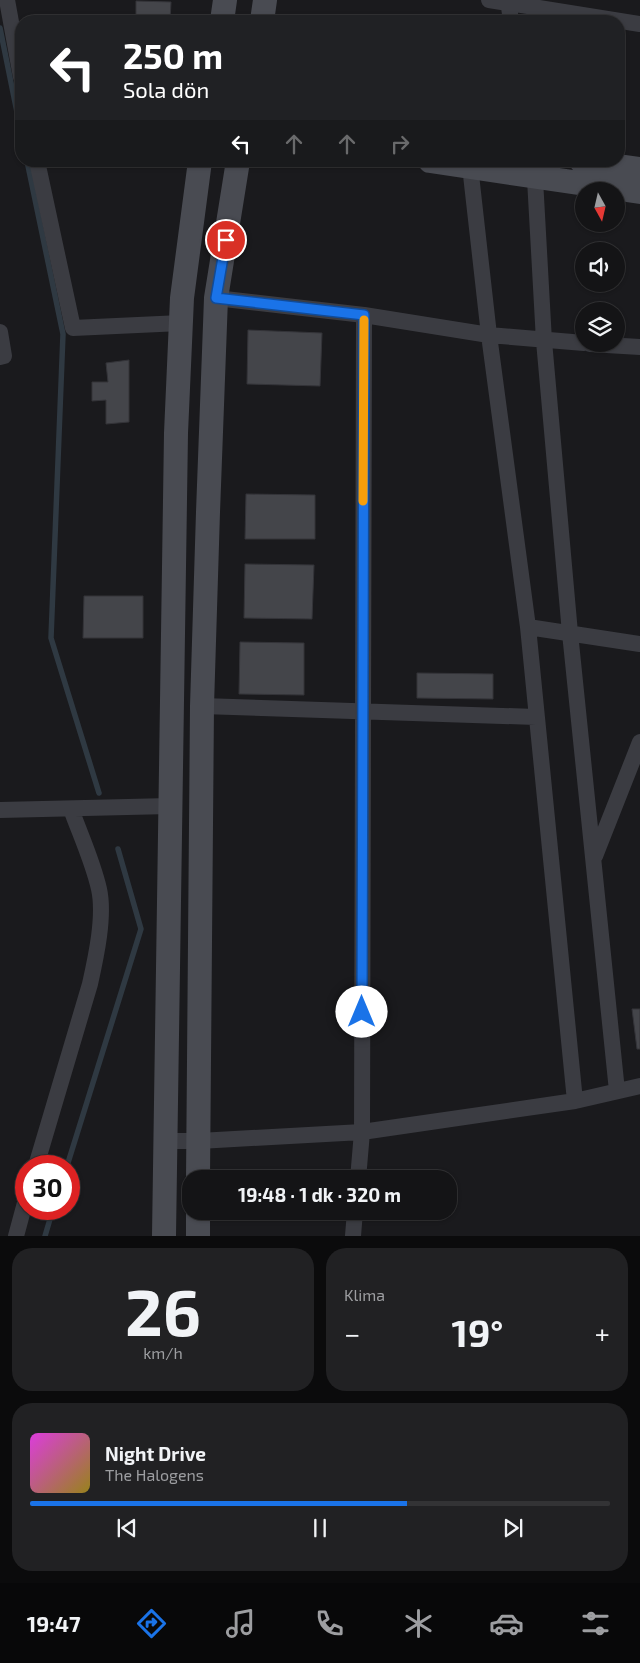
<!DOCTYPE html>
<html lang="tr">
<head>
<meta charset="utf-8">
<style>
	body { margin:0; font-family:"Exo 2",sans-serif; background:#212123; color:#f1f3f6; height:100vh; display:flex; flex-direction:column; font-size:19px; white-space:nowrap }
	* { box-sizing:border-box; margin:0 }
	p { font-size:16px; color:#9d9ea1 }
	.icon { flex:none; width:28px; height:28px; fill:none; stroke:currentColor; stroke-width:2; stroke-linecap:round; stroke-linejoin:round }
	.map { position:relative; height:1236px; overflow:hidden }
	.drawer { display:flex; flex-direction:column; gap:12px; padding:12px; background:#0b0b0c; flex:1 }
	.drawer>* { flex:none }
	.hud { position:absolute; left:15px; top:15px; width:610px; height:152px; border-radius:20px; box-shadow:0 1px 4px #0004,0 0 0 1px #333335; background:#202124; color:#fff; overflow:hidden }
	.needle { width:32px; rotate:172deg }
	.controls { position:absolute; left:575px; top:182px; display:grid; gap:10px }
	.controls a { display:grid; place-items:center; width:50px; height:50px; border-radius:50%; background:#141416; box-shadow:0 1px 4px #0004,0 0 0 1px #333335; font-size:25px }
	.speed { position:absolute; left:15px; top:1155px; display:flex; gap:10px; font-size:25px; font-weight:700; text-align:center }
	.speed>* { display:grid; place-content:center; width:65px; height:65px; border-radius:50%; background:#141416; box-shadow:0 1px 4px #0004,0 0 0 1px #333335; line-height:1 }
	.speed .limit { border:8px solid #d22; background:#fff; color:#111 }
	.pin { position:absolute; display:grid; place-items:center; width:42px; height:42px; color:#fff; margin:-21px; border:2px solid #fff; border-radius:50%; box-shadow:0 1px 5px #0007 }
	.me { position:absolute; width:55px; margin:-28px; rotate:0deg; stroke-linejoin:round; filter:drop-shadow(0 0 4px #0008) }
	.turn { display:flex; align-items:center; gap:18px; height:105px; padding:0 25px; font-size:22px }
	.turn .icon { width:65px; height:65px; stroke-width:2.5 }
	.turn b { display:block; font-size:35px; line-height:42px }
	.lanes { display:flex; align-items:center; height:48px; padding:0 25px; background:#0003; justify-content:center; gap:25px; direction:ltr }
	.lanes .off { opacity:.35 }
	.big { font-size:38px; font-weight:700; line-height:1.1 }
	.drawer .card { flex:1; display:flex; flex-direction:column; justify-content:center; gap:8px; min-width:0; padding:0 18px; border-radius:20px; background:#212123 }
	.drawer .dial { align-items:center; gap:0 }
	.dial b { font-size:65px; line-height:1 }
	.song { display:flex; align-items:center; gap:15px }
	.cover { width:60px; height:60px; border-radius:8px; background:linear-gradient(135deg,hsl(300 70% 55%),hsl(50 70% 35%)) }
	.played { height:5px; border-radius:2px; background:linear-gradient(90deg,#1a73e8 65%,#333335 65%) }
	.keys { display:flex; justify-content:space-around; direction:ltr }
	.heat { display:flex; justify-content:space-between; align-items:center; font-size:28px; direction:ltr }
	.drawer .tiles { flex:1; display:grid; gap:12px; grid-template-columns:1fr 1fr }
	.card:last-child { grid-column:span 2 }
	.trip { position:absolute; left:182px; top:1170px; width:275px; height:50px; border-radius:20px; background:#141416; box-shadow:0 1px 4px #0004,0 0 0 1px #333335; font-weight:700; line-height:50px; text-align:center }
	.dock { display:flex; height:80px; justify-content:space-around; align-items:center; background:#080809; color:#9d9ea1 }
	.dock .icon { width:35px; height:35px }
	.dock .on { color:#1a73e8 }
	.dock b { font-size:22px; color:#f1f3f6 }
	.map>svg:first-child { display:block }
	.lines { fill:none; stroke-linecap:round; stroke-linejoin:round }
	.stream { stroke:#2f3942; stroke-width:5.5 }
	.building { fill:#44454a; stroke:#343439 }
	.street { stroke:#3b3c42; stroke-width:16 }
	.secondary { stroke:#494b52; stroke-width:24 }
	.route-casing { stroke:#114b97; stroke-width:12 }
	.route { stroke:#1a73e8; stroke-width:9 }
	.slow { stroke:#f59e0b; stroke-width:9 }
</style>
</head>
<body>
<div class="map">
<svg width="640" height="1236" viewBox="0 0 640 1236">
	<rect width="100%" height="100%" fill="#1a1a1d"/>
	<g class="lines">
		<path class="stream" d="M0,28L21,132
			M27,161L63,334L51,638L99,793
			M67,1166L141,929L118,849
			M45,1236L53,1209"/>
	</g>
	<path class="building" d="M136,1L171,2L170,21H136Z
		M248,330L322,333L320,386L247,384Z
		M129,360V422L106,424V400L92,401V382H108L106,363Z
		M246,494L315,495V539H245Z
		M245,564L314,565L312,619L244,618Z
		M84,596H143V638H83Z
		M240,642L304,643V695L239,694Z
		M417,673L493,674V699L417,698Z
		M632,1009H640V1049H637Z"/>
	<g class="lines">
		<path class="street" d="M7,0L21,77
			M489,0L640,24
			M508,0L511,21
			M37,161L73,328L181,323
			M534,161L544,341L570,633L617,1091
			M470,166L489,335L528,627L575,1101
			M216,298L364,315L489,335L584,343
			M0,332L4,356L0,357
			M590,344L640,347
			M528,627L640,644
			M202,706L536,717
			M0,810L170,806
			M595,856L640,742
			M165,1141H199L362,1132L575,1101L640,1086
			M36,1166L90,984C96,957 105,916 99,889C93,862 80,834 71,809
			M358,1179L362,1132L364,315
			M16,1236L26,1199
			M353,1236L355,1211"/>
		<path class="secondary" d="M222,21L225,0
			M262,21L265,0
			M430,161L640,192
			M581,161L640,169
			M198,1179L202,706L208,512L216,298L238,161
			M164,1236L176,433L182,298L200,161
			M198,1236V1211"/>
	</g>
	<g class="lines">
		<g class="route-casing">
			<path id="route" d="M226,240L216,298L364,315L362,1012"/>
		</g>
		<use href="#route" class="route"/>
		<path class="slow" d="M363,501L364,320"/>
	</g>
</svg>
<div class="controls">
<a><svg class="needle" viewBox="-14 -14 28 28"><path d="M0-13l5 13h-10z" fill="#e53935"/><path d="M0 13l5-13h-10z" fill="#9d9ea1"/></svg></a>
<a><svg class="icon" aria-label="sound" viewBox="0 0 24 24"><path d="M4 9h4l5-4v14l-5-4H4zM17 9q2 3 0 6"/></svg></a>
<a><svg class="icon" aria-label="layers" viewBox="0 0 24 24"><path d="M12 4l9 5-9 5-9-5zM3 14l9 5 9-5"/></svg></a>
</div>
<div class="speed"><div class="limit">30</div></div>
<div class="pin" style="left:226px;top:240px;background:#d93025"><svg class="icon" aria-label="arrive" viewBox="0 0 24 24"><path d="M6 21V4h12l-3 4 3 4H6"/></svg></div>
<svg class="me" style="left:362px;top:1012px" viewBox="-20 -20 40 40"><circle r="19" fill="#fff"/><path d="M0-13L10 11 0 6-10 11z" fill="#1a73e8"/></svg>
<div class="trip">19:48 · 1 dk · 320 m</div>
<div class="hud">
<div class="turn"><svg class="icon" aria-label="left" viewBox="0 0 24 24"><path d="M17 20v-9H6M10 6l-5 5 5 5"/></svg><div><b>250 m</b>Sola dön</div></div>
<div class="lanes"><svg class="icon" aria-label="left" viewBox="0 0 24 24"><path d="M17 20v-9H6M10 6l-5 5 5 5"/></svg><svg class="icon off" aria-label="ahead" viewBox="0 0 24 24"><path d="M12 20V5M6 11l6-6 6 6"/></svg><svg class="icon off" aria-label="ahead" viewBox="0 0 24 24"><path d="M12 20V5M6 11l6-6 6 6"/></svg><svg class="icon off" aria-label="right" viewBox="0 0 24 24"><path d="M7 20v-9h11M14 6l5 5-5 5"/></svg></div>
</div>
</div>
<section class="drawer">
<div class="tiles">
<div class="card dial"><b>26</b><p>km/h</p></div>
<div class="card"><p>Klima</p>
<div class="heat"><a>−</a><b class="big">19°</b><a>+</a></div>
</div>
<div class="card">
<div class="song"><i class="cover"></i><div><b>Night Drive</b><p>The Halogens</p></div></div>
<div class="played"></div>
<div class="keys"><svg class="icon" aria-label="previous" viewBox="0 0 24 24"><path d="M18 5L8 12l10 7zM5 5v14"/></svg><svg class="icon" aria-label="pause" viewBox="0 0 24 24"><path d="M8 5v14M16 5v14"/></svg><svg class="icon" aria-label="next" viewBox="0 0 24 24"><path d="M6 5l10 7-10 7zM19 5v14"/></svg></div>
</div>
</div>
</section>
<nav class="dock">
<b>19:47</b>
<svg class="icon on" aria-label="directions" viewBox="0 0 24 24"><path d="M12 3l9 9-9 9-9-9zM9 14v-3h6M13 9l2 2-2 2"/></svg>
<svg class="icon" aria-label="music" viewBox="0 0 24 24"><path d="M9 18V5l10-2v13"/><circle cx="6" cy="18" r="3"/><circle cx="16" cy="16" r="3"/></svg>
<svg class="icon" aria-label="phone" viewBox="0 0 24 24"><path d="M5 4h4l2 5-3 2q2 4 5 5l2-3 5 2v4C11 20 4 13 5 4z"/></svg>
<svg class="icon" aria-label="climate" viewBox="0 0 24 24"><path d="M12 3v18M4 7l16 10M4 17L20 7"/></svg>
<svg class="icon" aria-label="car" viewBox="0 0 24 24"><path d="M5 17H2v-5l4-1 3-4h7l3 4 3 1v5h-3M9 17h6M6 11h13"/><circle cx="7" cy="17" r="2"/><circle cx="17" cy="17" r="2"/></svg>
<svg class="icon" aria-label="filters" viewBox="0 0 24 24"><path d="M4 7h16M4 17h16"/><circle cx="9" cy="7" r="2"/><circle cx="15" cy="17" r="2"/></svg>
</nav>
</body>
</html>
